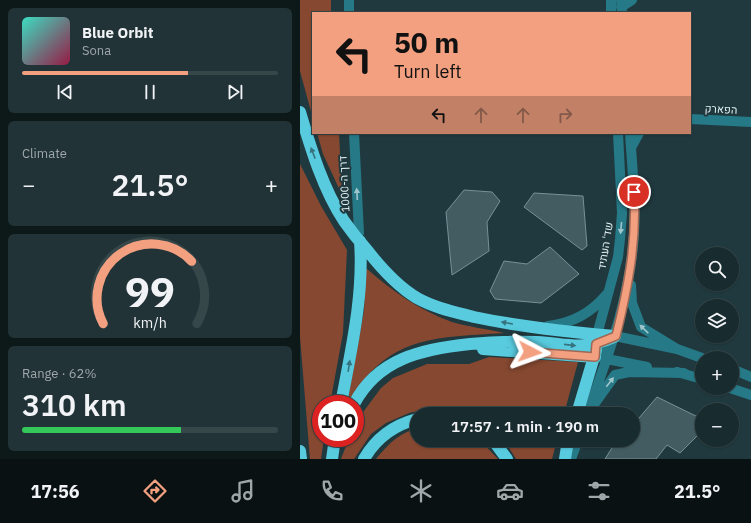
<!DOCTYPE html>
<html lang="en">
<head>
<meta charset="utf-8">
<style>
	body { margin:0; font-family:"IBM Plex Sans",Heebo,sans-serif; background:#213336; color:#f1f3f6; height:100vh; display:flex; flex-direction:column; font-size:15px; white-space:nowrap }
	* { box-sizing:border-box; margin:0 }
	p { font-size:13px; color:#9fa7aa }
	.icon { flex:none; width:22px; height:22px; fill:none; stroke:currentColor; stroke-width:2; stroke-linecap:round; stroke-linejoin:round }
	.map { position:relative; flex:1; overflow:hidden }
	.details { display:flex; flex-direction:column; gap:8px; padding:8px; background:#0d1819; width:300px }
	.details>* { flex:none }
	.hud { position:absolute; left:12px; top:12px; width:379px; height:122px; border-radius:0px; box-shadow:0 1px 3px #0004,0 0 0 1px #36474a; background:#f3a081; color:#111; overflow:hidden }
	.fabs { position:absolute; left:395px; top:247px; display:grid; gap:8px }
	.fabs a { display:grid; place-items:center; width:44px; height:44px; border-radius:50%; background:#182b2e; box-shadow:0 1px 3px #0004,0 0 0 1px #36474a; font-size:20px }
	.speed { position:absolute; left:12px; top:395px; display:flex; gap:8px; font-size:20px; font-weight:700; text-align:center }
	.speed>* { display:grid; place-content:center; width:52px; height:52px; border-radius:50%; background:#182b2e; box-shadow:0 1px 3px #0004,0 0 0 1px #36474a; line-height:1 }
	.speed .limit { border:6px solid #d22; background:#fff; color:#111 }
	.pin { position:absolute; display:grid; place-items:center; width:34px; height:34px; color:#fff; margin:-17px; border:2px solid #fff; border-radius:50%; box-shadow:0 1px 4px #0007 }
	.me { position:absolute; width:44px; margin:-22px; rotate:94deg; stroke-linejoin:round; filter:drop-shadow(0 0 3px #0008) }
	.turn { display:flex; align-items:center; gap:14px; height:84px; padding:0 16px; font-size:18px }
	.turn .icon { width:52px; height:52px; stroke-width:2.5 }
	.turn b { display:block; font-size:28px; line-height:34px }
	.lanes { display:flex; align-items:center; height:38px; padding:0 16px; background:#0003; justify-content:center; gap:20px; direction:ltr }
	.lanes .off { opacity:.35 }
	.big { font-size:30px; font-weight:600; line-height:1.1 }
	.details .tile { flex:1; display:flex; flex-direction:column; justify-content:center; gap:6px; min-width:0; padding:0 14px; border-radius:6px; background:#213336 }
	.details .dial { align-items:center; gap:0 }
	.dial svg { height:104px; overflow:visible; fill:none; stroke:#36474a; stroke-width:7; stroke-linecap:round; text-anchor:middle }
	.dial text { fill:#f1f3f6; stroke:none }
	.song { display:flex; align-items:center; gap:12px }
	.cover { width:48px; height:48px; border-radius:6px; background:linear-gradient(135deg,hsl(170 70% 55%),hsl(340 70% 35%)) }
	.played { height:4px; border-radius:2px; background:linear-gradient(90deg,#f3a081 65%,#36474a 65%) }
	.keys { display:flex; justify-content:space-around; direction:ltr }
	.heat { display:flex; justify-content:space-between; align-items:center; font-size:22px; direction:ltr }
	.charge { height:6px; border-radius:3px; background:linear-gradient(90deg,#34c759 62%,#36474a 0) }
	.trip { position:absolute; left:110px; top:407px; width:230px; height:40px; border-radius:20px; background:#182b2e; box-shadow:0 1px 3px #0004,0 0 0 1px #36474a; font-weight:600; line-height:40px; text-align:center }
	.menu { display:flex; height:64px; justify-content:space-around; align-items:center; background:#0a1112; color:#9fa7aa }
	.menu .icon { width:28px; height:28px }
	.menu .selected { color:#f3a081 }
	.menu b { font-size:18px; color:#f1f3f6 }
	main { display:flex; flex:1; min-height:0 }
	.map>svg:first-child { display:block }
	.green { fill:#864830 }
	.building { fill:#425c62; stroke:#759297 }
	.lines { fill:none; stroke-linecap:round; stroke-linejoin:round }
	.minor { stroke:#267987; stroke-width:10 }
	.highway { stroke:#58cbdf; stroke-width:12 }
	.oneway { fill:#36737e }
	.oneway2 { fill:#a0c6cd }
	.route-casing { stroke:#9e6854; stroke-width:10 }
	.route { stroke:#f3a081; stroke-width:7 }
	.labels { text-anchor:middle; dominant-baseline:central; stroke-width:4; stroke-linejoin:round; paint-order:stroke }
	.street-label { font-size:11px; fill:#e1f0f3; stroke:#20393e }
</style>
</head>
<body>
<main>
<section class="details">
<div class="tile">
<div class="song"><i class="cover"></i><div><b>Blue Orbit</b><p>Sona</p></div></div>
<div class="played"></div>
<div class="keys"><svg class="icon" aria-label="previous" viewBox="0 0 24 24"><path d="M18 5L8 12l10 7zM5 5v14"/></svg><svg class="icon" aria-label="pause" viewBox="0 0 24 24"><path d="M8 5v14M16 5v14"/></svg><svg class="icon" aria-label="next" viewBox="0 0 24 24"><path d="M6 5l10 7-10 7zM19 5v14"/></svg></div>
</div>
<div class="tile"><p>Climate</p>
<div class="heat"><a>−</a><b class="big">21.5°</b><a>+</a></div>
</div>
<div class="tile dial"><svg viewBox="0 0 100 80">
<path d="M14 69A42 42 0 1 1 86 69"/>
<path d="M14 69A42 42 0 0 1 82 21" stroke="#f3a081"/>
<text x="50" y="56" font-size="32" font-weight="700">99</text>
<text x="50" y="72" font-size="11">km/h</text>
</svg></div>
<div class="tile"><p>Range · 62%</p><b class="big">310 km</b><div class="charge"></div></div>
</section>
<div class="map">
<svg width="451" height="459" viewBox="0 0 451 459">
	<rect width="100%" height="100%" fill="#20393e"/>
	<path class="green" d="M0,0H31V13H13V119L0,71Z
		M17,133H39L42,195L23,154Z
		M0,164L21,206L47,250L43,333L30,404H21V438H24L21,459H10L0,337Z
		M66,268C92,291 119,310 152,322C169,327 187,329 204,333C131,338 89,335 47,404L64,311Z
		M189,357L278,362L264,414H171L152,406L134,407L109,413L86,423L71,434L54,459H41L49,438H55V425L58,419L81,388L93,378L127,364H169Z
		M117,429V440H180L198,459H76C87,446 99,432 117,429Z
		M204,440H257L252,459H216Z"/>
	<path class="building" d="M164,190L192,192L200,201L187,222L189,251L152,275L146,212Z
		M234,193L283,196L287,246L282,250L224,207Z
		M250,247L279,274L241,303L195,299L190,291L204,261L227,264Z
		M357,397L402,419V431L380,453L367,445L356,459H305L317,440H333V425Z"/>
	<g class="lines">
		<path class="minor" d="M49,0V13
			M311,0V13
			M321,0L322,13
			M321,7L332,0
			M390,119L451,122
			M54,133L59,233
			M331,148L339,133
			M331,285L332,303L341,327L377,349
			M248,326C273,323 291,313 307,294
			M315,336L377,349L402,358
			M302,358L347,367
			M307,359L297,335L318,257L320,239L322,213L318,133
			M432,369L451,377
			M377,372L402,379
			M430,388L451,395
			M295,403L315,375L329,372L384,373
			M287,414C309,354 330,298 334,233C336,200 332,166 330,133
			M271,459L278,440"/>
		<path class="highway" d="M0,112C11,149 23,189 44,221C51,231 59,241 67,250C81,268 97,286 117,298C135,308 155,312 174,317C221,327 268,332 315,336
			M183,349L295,357
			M41,404C51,350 64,296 60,241
			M54,404C78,358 123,349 170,344C193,342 214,341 237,342C270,344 282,351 314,337
			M277,414L296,350
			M193,440L207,459
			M0,451L1,459
			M32,459L35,438
			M64,459C76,438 94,425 117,419
			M265,459L268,440"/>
	</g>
	<defs><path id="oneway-solid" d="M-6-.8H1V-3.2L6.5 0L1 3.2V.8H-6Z"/></defs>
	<g class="oneway">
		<use href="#oneway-solid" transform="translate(13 153) rotate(-111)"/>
		<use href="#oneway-solid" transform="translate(207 323) rotate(-170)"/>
		<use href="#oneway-solid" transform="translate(270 345) rotate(6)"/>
		<use href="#oneway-solid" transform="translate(49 366) rotate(-81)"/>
	</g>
	<g class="oneway2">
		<use href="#oneway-solid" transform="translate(57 194) rotate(-93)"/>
		<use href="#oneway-solid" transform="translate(321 228) rotate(95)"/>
		<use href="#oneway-solid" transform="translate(344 329) rotate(-136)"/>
		<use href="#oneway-solid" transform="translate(310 382) rotate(-52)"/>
	</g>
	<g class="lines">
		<g class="route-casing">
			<path id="route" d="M230,352L295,357L296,344L316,336C328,288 337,242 334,192"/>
		</g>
		<use href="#route" class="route"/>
	</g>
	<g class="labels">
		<g class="street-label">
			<text transform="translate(421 109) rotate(3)">הפארק</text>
			<text transform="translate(44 184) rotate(-93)">דרך ה-1000</text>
			<text transform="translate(305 246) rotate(-81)">שד' העתיד</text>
		</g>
	</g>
</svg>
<div class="fabs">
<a><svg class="icon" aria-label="search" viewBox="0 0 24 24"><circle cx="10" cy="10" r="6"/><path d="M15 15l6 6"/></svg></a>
<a><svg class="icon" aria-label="layers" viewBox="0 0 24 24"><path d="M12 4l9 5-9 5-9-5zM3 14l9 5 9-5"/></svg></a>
<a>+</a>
<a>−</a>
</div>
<div class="speed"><div class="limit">100</div></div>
<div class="pin" style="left:334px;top:192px;background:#d93025"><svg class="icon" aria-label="arrive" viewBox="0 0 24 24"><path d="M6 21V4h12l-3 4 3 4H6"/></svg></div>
<svg class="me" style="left:230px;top:352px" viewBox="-20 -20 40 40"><path d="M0-17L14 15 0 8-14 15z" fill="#f3a081" stroke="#fff" stroke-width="4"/></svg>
<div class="trip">17:57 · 1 min · 190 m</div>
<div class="hud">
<div class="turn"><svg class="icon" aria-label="left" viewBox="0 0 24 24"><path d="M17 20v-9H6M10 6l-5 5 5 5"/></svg><div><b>50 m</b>Turn left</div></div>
<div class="lanes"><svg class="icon" aria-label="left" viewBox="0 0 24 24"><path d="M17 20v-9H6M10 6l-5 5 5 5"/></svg><svg class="icon off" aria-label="ahead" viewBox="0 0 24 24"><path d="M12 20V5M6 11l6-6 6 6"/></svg><svg class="icon off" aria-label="ahead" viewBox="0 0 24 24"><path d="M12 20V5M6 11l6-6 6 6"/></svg><svg class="icon off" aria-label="right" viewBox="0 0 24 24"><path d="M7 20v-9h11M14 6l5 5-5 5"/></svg></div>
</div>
</div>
</main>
<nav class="menu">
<b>17:56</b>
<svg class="icon selected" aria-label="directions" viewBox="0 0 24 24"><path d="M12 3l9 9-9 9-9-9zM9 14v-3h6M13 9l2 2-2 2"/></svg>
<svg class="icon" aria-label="music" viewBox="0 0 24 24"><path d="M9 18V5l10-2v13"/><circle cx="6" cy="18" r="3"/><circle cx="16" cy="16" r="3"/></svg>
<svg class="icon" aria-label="phone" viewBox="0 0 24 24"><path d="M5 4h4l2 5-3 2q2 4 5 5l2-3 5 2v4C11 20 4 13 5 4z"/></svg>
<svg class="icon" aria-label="climate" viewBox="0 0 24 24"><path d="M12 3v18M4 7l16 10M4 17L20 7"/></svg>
<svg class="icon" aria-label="car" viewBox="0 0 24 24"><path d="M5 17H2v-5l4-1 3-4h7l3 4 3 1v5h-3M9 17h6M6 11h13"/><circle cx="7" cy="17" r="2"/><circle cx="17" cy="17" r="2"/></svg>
<svg class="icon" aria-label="filters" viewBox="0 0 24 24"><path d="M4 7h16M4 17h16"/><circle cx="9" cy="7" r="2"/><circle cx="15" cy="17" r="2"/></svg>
<b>21.5°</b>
</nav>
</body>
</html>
